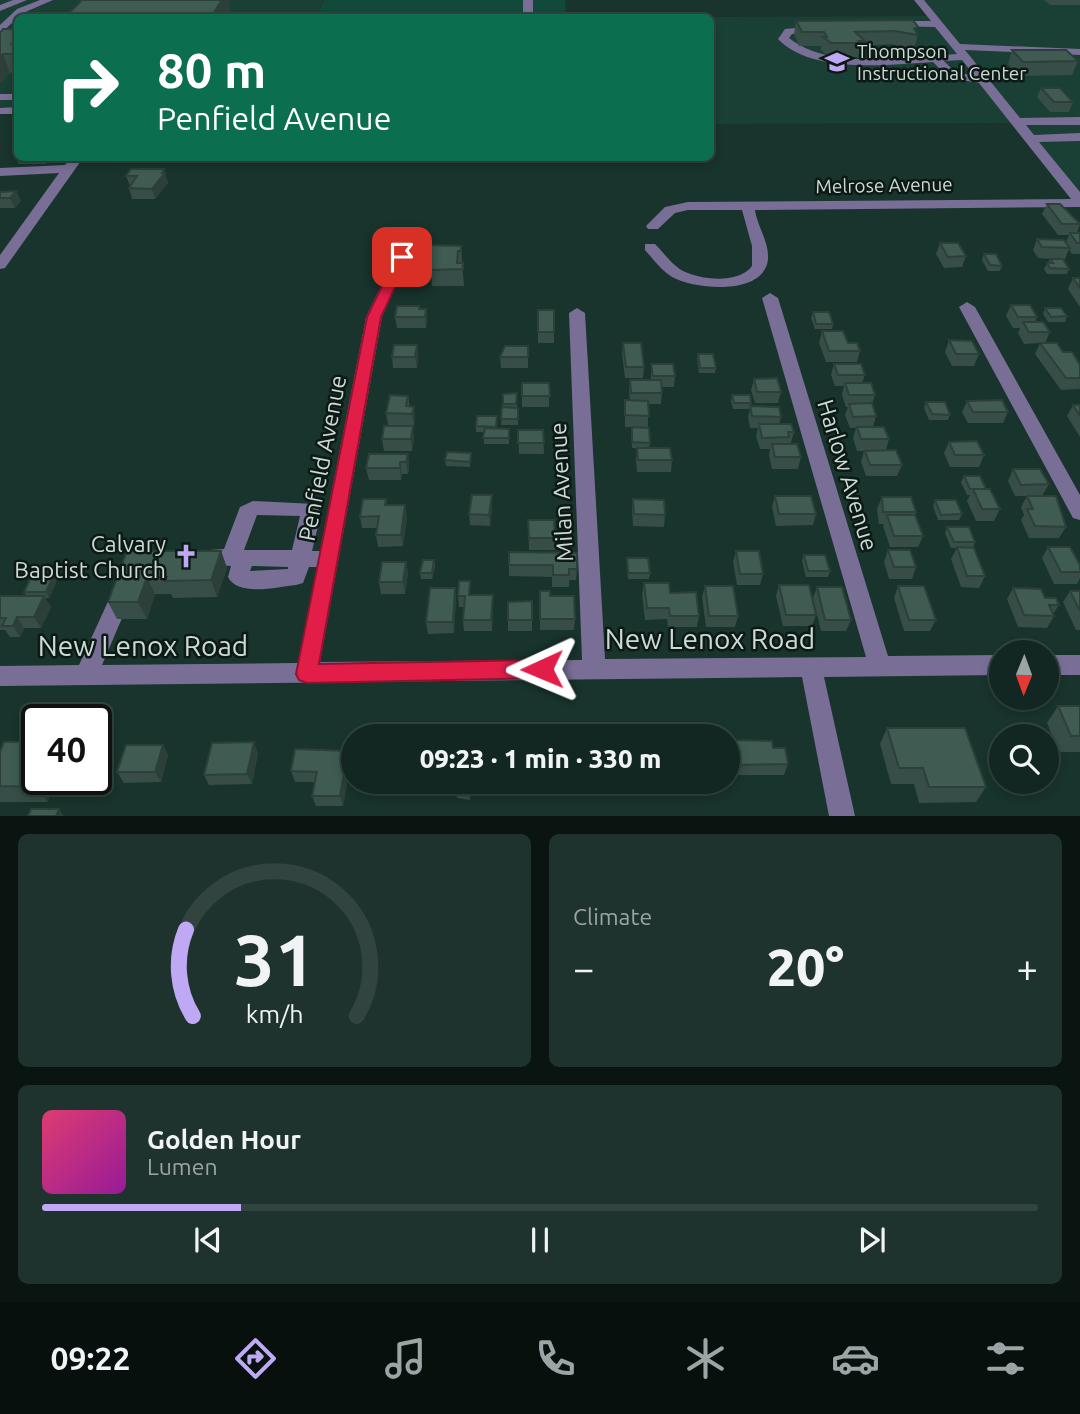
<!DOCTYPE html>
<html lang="en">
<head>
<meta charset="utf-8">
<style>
	body { margin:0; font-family:Ubuntu,sans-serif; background:#1f332e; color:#f1f3f6; height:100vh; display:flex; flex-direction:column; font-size:26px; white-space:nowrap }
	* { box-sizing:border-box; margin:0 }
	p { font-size:23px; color:#9ca5a5 }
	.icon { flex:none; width:38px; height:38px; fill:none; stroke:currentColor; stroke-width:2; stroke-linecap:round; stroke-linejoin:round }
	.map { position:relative; height:816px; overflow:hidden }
	.details { display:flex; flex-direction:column; gap:18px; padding:18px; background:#0a1512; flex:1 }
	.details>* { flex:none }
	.banner { position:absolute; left:14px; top:14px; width:700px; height:147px; border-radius:10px; box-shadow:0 4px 10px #0003,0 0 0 2px #31443f; background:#0b6e4f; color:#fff; overflow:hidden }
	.needle { width:46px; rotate:181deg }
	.controls { position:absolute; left:989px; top:640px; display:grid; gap:14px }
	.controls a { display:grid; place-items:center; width:70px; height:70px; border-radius:50%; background:#122721; box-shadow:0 4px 10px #0003,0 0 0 2px #31443f; font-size:35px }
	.speed { position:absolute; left:21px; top:704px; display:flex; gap:14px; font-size:35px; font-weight:700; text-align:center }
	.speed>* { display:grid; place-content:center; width:91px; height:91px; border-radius:50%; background:#122721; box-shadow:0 4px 10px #0003,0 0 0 2px #31443f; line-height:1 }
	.speed .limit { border:4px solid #111; border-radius:10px; background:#fff; color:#111 }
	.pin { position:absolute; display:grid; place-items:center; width:60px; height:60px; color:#fff; margin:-30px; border-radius:14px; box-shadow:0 4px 10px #0006 }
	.me { position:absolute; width:77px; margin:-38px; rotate:269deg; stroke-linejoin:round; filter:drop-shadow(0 0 5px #0008) }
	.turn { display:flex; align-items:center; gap:24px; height:147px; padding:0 28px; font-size:32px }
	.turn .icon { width:91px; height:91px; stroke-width:2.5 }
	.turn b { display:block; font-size:49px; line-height:60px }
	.big { font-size:52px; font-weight:800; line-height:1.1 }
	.details .widget { flex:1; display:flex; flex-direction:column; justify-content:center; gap:10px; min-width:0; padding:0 24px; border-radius:10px; background:#1f332e }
	.details .dial { align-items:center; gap:0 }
	.dial svg { height:182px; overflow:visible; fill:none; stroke:#31443f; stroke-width:7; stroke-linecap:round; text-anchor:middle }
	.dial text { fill:#f1f3f6; stroke:none }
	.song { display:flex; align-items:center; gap:21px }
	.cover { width:84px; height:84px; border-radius:10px; background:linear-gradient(135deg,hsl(340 70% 55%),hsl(300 70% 35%)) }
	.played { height:7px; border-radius:4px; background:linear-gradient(90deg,#bfa9f4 20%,#31443f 20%) }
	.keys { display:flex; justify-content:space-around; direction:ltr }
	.heat { display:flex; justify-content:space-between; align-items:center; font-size:38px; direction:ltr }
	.details .tiles { flex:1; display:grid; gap:18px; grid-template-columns:1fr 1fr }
	.widget:last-child { grid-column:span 2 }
	.trip { position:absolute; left:341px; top:724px; width:399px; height:70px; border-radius:35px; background:#122721; box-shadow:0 4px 10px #0003,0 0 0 2px #31443f; font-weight:800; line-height:70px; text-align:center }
	.menu { display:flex; height:112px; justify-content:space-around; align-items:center; background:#07100d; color:#9ca5a5 }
	.menu .icon { width:49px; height:49px }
	.menu .on { color:#bfa9f4 }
	.menu b { font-size:32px; color:#f1f3f6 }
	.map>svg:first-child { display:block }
	.built { fill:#1a3f34 }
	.green { fill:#13493b }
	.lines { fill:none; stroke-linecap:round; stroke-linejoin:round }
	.minor { fill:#796e96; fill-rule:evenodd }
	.wall { fill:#364e47 }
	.shaded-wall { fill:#2c4039 }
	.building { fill:#3f5b52; stroke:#2c4039; stroke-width:2 }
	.route { fill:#e11d48; stroke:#92132f; stroke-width:2 }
	.labels { text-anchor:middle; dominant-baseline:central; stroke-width:5; stroke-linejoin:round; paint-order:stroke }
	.far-poi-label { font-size:19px; fill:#cbdad5; stroke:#0d1915; text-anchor:start }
	.far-street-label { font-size:19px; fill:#cbdad5; stroke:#0d1915 }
	.street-label { font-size:23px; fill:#cbdad5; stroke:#0d1915 }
	.poi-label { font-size:23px; fill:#cbdad5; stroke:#0d1915; text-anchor:end }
	.near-street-label { font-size:28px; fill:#cbdad5; stroke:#0d1915 }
</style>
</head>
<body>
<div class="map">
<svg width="1080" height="816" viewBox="0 0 1080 816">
	<rect width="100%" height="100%" fill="#18342c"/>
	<path class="built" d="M0,0H324L316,17L18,18L17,113H0Z
		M923,0H1080V197Z
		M928,16L1013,123L716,124L711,106L710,18L684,17Z"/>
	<path class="green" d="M324,0H565L566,17L316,18Z"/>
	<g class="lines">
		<path class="minor" d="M13,0H27L0,11V5Z
			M40,0H53L23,13L0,34V25L17,9Z
			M523,0H533V18H523Z
			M914,0H924L960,44L1080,49V55L965,50L1020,118L1080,117V125H1026L1034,135L1080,133V141L1039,142L1080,192V207L755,210C757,227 774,249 766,267C754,295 694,289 672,277C661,270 653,259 645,250V244H655C664,253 672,265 683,271C701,280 739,284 752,266V246L742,210H688L675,213L658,229H648L646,226L665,207L688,202L1071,199L979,83L949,78L933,62C888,65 811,74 778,39L785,29L817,26L821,27V31L792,34L789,38C830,71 908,57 957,54L935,27L890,26V22L894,21H931ZM962,60L974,75L956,73L944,61Z
			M0,94H18V100H0Z
			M18,107V114H0V108Z
			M71,158H83L5,268L0,269V255L59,173L0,176V168L65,165Z
			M402,253L409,257L382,317L320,662L582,660L569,313L577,308L585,313L605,659L866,657L762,298L770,293L778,298L888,656L1001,655V675L824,677L855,816H829L802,677L0,686V666L79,665L116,584L123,581L130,584L134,590L102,665L298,663L317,567H309L303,583L296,585C277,587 238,597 228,577L231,566L195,563L192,557L195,551L224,549L240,507L253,501L315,504L321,513L312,551H320L366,317L395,257ZM257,515L300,516L292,550H244ZM252,566L288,567V569L250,571Z
			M967,302L975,307L1080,495V520L1073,518L959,307Z
			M1046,655H1080V675H1046Z"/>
	</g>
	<path class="wall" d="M1044,0H1080V5H1050Z
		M231,10L226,18H68L67,15Z
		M796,21L916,32L918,35L914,49L891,44L864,46L862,55H858V57H829L821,50V46H799L794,34Z
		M18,29V73H10L0,83V33Z
		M1012,50L1078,61L1072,75L1018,76L1008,64Z
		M1041,88L1073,102L1069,112H1050L1037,97Z
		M18,151V158H51L46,164H19L15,154Z
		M164,169L168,183L155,199H132L129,188L130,186L126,176Z
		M16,191L21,201L15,208H0V192Z
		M1047,204L1080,224L1077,233H1080V254H1072L1069,249L1065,259H1063L1069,269L1067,274H1047L1044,269L1050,259L1038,258L1033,250L1037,239L1066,242L1069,235H1058L1042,214Z
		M940,243L966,256L962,267L944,268L936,254Z
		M461,246L464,286H432L431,273H428L426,257Z
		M984,254L1002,266L1000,271H988L982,260Z
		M1073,278H1080V307L1068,289Z
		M1011,305L1037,317L1035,322L1050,332L1045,343L1063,352L1080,365V389L1061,390L1035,354L1040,343L1024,344L1018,333L1020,328H1013L1006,316Z
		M419,306L420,309H426L427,321L426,328H397L395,317Z
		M1045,308L1067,316L1065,322H1048L1043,314Z
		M538,310H554V343H538Z
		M813,312L833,324L832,329H815L811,318Z
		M822,331L848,343L860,351L857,362H826L819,343Z
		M949,340L979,354L974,366H952L945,352Z
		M623,343L644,367L643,378H625L622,354Z
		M417,345L418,356L417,368H393L392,357Z
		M528,346V368H501L500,357Z
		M698,354L716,368L715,373H699L697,359Z
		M651,364L675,376L674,387H662V393L661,404H648V427H625V400L630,401L629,392L630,380H651Z
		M834,364L865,375L862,383L875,395L872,404L876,416L873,427L889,439L886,450L902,465L897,476H866L861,462L864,451H857L853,438L856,428H850L845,415L848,407H846L842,395L844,386H835L831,375Z
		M754,379L781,392L778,403H755L751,390Z
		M522,383H549V407H522Z
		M517,393V408H518V425H501L503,394Z
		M732,395L751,403L750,406L781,417L779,424L794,432L791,443L801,457L798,469H772L769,455L770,449H760L756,436L758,428H750L748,417L750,409H733L731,401Z
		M408,396L410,407L415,418L414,425H388L386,413Z
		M967,401L1008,412L1003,423H968L962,412Z
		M926,402L950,415L948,420H929L924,408Z
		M1073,405H1080V437L1067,416Z
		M497,416V429H509V444H484V432H476V426Z
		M632,427L650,443L649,448L672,460L671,472H637L636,460L637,448H632Z
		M518,430H543L544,454H519Z
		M414,437L412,451H384L382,439Z
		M949,442L984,455L979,467H950L944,453Z
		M471,453L470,467L446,466L445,460Z
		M408,454L409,466L408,474H402L401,480H369L366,468Z
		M1013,469L1049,484L1042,496L1066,527L1059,538H1029L1021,520L1024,515L1021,507L1027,496H1015L1008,481Z
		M964,476L986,489L1000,509L994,521H976L967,501L970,495H967L961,482Z
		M775,496L816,514L813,525L776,526L772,507Z
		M882,497L916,512L915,515L923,536L918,547H890L883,526L884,524H879L877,509Z
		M386,499L387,505L407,517L403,546L378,547L376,535L377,528H362L360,517Z
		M633,499L665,515L664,527L633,526L632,510Z
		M935,500L962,514L959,520H938L933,506Z
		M492,507L490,526L470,525L469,514Z
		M528,520L555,538V550H529Z
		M947,527L975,542L973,548L985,576L979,588L961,587L951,559L957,548H951L945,533Z
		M1048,547L1080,565V578L1077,584H1054L1042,558Z
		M888,550L916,567L912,579H889L884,562Z
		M127,551H221L227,568L217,597L173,598L171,594H155L147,619H117L108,602Z
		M736,551L763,574L760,585H737L733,562Z
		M509,552L577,569L576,580H569V587H552V577L509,576Z
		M804,555L830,571L828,577H806L802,561Z
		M627,558L650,573L649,579H628Z
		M434,560L435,566L432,579H421L420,573Z
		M406,562L408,573L405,594H381L379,582Z
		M54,575L57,580L49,598H45L51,607L41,628H24L20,637H10L5,630H0V596H26L24,592Z
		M644,583L670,593L699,616L697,627H668L667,619L645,620L642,594Z
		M779,585L816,615L812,626H783L776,596Z
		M705,586L738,616L735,627H706L702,597Z
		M898,586L936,620L930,631H904L894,598Z
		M817,587L851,620L846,631H821L813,598Z
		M1013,588L1045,598L1059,605L1053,614L1054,616L1047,628L1018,627L1007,599Z
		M540,591L550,596L575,619L574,630H540Z
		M1070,591H1080V630H1076L1063,602Z
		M470,595L493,606L492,631H464L463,620L464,607H459L458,596Z
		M456,599L454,633L428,634L426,622Z
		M532,601V631H508V620Z
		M1058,706H1080V752H1059L1047,723Z
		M887,728L986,787L976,802L919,803L914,784H891L880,744Z
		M728,740L773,748L788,764L784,775H728Z
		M4,742L48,802H0V752Z
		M163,745L168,755L161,782L124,783L117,772Z
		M348,751L351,761L343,806H316L312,796L315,782H295L291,771Z
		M258,753L252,784L209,785L204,775Z
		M458,782H472L470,800L457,798L456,793Z
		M534,782H557V791H534Z"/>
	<path class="shaded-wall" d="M222,0H229L231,10L226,18H213V14Z
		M3,54L10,73L0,83V57Z
		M43,158H51L46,164Z
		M164,169L168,183L155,199L152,189Z
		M16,191L21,201L15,208L10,198Z
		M426,309L427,321L426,328L425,317Z
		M417,345L418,356L417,368L415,357Z
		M414,407L415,418L414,425L412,414Z
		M413,426L414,437L412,451L411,439Z
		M408,454L409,466L408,474L406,462Z
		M400,462L402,474L401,480L400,468Z
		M492,495V507L490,526L489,515Z
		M405,505L407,517L403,546L401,535Z
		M221,551L227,568L217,597L211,580Z
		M406,562L408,573L405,594L403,582Z
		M54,575L57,580L49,598L46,592Z
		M147,577L155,594L147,619L138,602Z
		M455,588L456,599L454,633L453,622Z
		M493,595V606L492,631L491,620Z
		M44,596L51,607L41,628L34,617Z
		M17,617L24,628L20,637L13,626Z
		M254,742L258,753L252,784L247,774Z
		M163,745L168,755L161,782L155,772Z
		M348,751L351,761L343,806L340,796Z
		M39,779H56L48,802L36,787Z
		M59,809L64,816H56Z"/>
	<path class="building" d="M82,0H222L213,14L67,15Z
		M913,20L918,27L914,29L918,35L895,31L855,32L865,41H859L861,43H831L823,37H827L824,32H802L796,21Z
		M3,29H18V39L12,44H18V54H3L0,57V33Z
		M1012,50H1066L1078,61L1023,62Z
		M1041,88H1060L1073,102H1054Z
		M131,169H164L162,173H165L152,189L129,188L137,176H126Z
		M16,191L10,198H0V192Z
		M1047,204H1060L1080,224H1062Z
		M1070,233H1080V243H1077Z
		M1037,239L1064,240L1070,248L1042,247Z
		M940,243H958L966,256L948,257Z
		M427,245L461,246V251H458L457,263H463V269L430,270L431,256L426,257Z
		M984,254H996L1002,266L990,265Z
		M1050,259H1063L1069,269L1050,268L1047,263H1053Z
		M1073,278H1080V288Z
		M1011,305H1030L1037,317H1018Z
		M397,306H419V309H426L425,317H395Z
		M1045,308H1061L1067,316L1051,317Z
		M538,310H554V332H538Z
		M813,312H829L833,324H816Z
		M1023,322H1043L1050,332H1029Z
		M822,331H843L848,343H857L860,351H829Z
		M949,340L972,341L979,354H956Z
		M623,343H641L644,367H626Z
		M1040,343H1057L1063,352H1072L1080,365V378H1066Z
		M394,345H417L415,357H392Z
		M505,346H528V357H500Z
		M698,354H713L716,368H700Z
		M651,364H673L675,376H653Z
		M834,364H861L865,375H838Z
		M777,378L781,392H757L754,379Z
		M630,380H661L662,393H631Z
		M522,383H549L550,396H522Z
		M845,383H871L875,395H849Z
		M517,393L516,404H503V394Z
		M390,395L408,396L406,406L414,407L412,414L386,413Z
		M732,395H750L751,403H734Z
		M625,400L648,401L649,416L625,415Z
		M1002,400L1008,412H973L967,401Z
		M926,402H945L950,415L932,414Z
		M872,403L876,416L853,417L849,404Z
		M1073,405H1080V416Z
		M750,406L779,407L781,417L752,416Z
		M502,407L518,408V419H501Z
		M477,416H497L496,427L476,426Z
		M759,424H791L794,432H788L789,437L762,438Z
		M384,426H413L411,439H382Z
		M632,427L649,428L650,443L632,442Z
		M857,427H884L889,439H861Z
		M485,428L509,429V438H483Z
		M518,430H543L544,443H518Z
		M977,441L984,455H955L949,442Z
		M772,444H797L801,457H775Z
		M637,448H670L672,460H638Z
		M896,450L902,465H870L865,451Z
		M447,452L471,453L470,462L445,460Z
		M369,454H408L406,462H400V468H366Z
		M1013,469H1040L1049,484L1021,485Z
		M964,476H980L986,489H970Z
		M973,489H990L1000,509H982Z
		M472,495H492L489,515L469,514Z
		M775,496H811L816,514H779Z
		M1027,496H1056L1066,527L1035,526L1027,509H1033Z
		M882,497H911L916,512H883Z
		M363,499H386L385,505H405L401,535H376L379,516L360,517Z
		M633,499L664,500L665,515L634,514Z
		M935,500H956L962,514L941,515Z
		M887,515H915L923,536H894Z
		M528,520H554L555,538H529Z
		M947,527H969L975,542H954Z
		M957,547L974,548L985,576H967Z
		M1048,547H1070L1080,565V572H1061Z
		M888,550H910L916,567H894Z
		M127,551H221L211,580L165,581L167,577H147L138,602H108Z
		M736,551H759L763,574H740Z
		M509,552L577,553V569H569V575H553V565H509Z
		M804,555H825L830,571H808Z
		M627,558H648L650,573H628Z
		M423,560H434L432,573H420Z
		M382,562H406L403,582H379Z
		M32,575H54L46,592H24Z
		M459,581H470L469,595H493L491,620H463L465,596H458Z
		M644,583H669L670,593L696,592L699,616H670L669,608H647Z
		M779,585H809L816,615H786Z
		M705,586H733L738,616H709Z
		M898,586H924L936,620H909Z
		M817,587H842L851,620H825Z
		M430,588H455L453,622H426Z
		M1013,588L1041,589L1045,598H1056L1059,605H1049L1054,616L1024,615Z
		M540,591H550V596H574L575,619H540Z
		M1070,591H1080V611Z
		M0,596H44L34,617H17L13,626H2L6,618H0Z
		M532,601V620H508V602Z
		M1058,706H1080V736H1071Z
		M887,728H965L986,787H929L923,768H899Z
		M36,737H37V779H39L36,787L0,786V752L4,742H34Z
		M728,740L772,741L773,748H785L788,764L728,765Z
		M254,742L247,774L204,775L212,743Z
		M126,745H163L155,772H117Z
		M295,749L348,751L340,796H312L317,772L291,771Z
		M458,782H471L469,795L456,793Z
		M31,809H59L56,816H28Z"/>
	<path class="route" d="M402,253L409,257L381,317L319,664L542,660L549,663L552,669L549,675L542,678L307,683L299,680L296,674L367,317L396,257Z"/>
	<defs>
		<g id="school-bare" transform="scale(1.89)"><path d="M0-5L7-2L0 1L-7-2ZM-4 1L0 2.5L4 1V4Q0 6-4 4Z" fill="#bfa9f4" stroke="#0d1915" stroke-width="2.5" paint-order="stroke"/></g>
		<g id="church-bare" transform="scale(1.89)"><path d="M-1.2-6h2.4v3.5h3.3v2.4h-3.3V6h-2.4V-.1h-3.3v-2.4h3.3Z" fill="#bfa9f4" stroke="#0d1915" stroke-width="2.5" paint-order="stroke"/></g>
	</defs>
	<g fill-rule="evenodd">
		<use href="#school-bare" x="837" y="62"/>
		<use href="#church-bare" x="186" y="556"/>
	</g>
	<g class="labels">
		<g class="far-poi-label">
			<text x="857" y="51">Thompson<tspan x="857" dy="22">Instructional Center</tspan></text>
		</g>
		<g class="far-street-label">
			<text transform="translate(884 185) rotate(-1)">Melrose Avenue</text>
		</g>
		<g class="street-label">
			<text transform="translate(322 458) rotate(-79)">Penfield Avenue</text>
			<text transform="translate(848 475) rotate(73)">Harlow Avenue</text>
			<text transform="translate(561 492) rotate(-93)">Milan Avenue</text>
		</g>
		<g class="poi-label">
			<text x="166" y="543">Calvary<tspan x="166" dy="26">Baptist Church</tspan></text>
		</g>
		<g class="near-street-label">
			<text x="710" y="638">New Lenox Road</text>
			<text x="143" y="645">New Lenox Road</text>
		</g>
	</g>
</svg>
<div class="controls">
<a><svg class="needle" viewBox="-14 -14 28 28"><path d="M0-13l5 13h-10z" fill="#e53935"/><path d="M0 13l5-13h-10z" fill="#9ca5a5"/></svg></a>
<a><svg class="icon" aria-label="search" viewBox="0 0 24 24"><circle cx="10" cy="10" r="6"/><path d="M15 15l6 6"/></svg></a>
</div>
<div class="speed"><div class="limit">40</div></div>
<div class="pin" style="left:402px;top:257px;background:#d93025"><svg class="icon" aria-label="arrive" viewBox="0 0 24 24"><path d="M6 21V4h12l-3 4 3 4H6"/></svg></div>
<svg class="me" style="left:542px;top:669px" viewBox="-20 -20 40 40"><path d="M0-17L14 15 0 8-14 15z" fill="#e11d48" stroke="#fff" stroke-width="4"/></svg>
<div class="trip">09:23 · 1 min · 330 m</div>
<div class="banner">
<div class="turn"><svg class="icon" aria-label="right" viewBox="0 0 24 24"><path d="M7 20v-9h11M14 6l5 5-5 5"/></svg><div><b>80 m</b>Penfield Avenue</div></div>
</div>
</div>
<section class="details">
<div class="tiles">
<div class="widget dial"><svg viewBox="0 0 100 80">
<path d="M14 69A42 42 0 1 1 86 69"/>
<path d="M14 69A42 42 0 0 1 11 31" stroke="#bfa9f4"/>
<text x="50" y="56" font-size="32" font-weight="700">31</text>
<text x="50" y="72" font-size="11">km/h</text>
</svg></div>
<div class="widget"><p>Climate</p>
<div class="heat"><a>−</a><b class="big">20°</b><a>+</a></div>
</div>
<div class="widget">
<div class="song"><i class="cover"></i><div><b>Golden Hour</b><p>Lumen</p></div></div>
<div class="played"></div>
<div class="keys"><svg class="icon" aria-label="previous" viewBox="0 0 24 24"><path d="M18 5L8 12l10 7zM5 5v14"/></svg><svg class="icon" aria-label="pause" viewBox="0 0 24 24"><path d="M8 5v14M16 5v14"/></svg><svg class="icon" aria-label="next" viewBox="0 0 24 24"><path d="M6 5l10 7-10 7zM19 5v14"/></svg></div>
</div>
</div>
</section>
<nav class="menu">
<b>09:22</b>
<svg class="icon on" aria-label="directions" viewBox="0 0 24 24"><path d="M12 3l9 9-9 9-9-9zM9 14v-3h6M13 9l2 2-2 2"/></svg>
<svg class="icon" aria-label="music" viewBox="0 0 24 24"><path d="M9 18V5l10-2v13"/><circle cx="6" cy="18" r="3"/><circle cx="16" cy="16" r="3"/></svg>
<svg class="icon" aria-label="phone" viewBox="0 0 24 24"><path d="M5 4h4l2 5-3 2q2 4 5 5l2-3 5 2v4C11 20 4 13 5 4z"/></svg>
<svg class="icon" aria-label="climate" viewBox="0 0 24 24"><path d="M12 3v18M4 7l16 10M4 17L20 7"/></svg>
<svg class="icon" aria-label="car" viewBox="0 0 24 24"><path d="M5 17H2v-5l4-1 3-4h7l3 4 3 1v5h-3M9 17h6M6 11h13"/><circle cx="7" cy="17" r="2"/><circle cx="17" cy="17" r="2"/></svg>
<svg class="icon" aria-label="filters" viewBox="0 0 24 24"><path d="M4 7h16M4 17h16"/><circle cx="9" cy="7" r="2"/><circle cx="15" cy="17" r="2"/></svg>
</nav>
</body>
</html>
